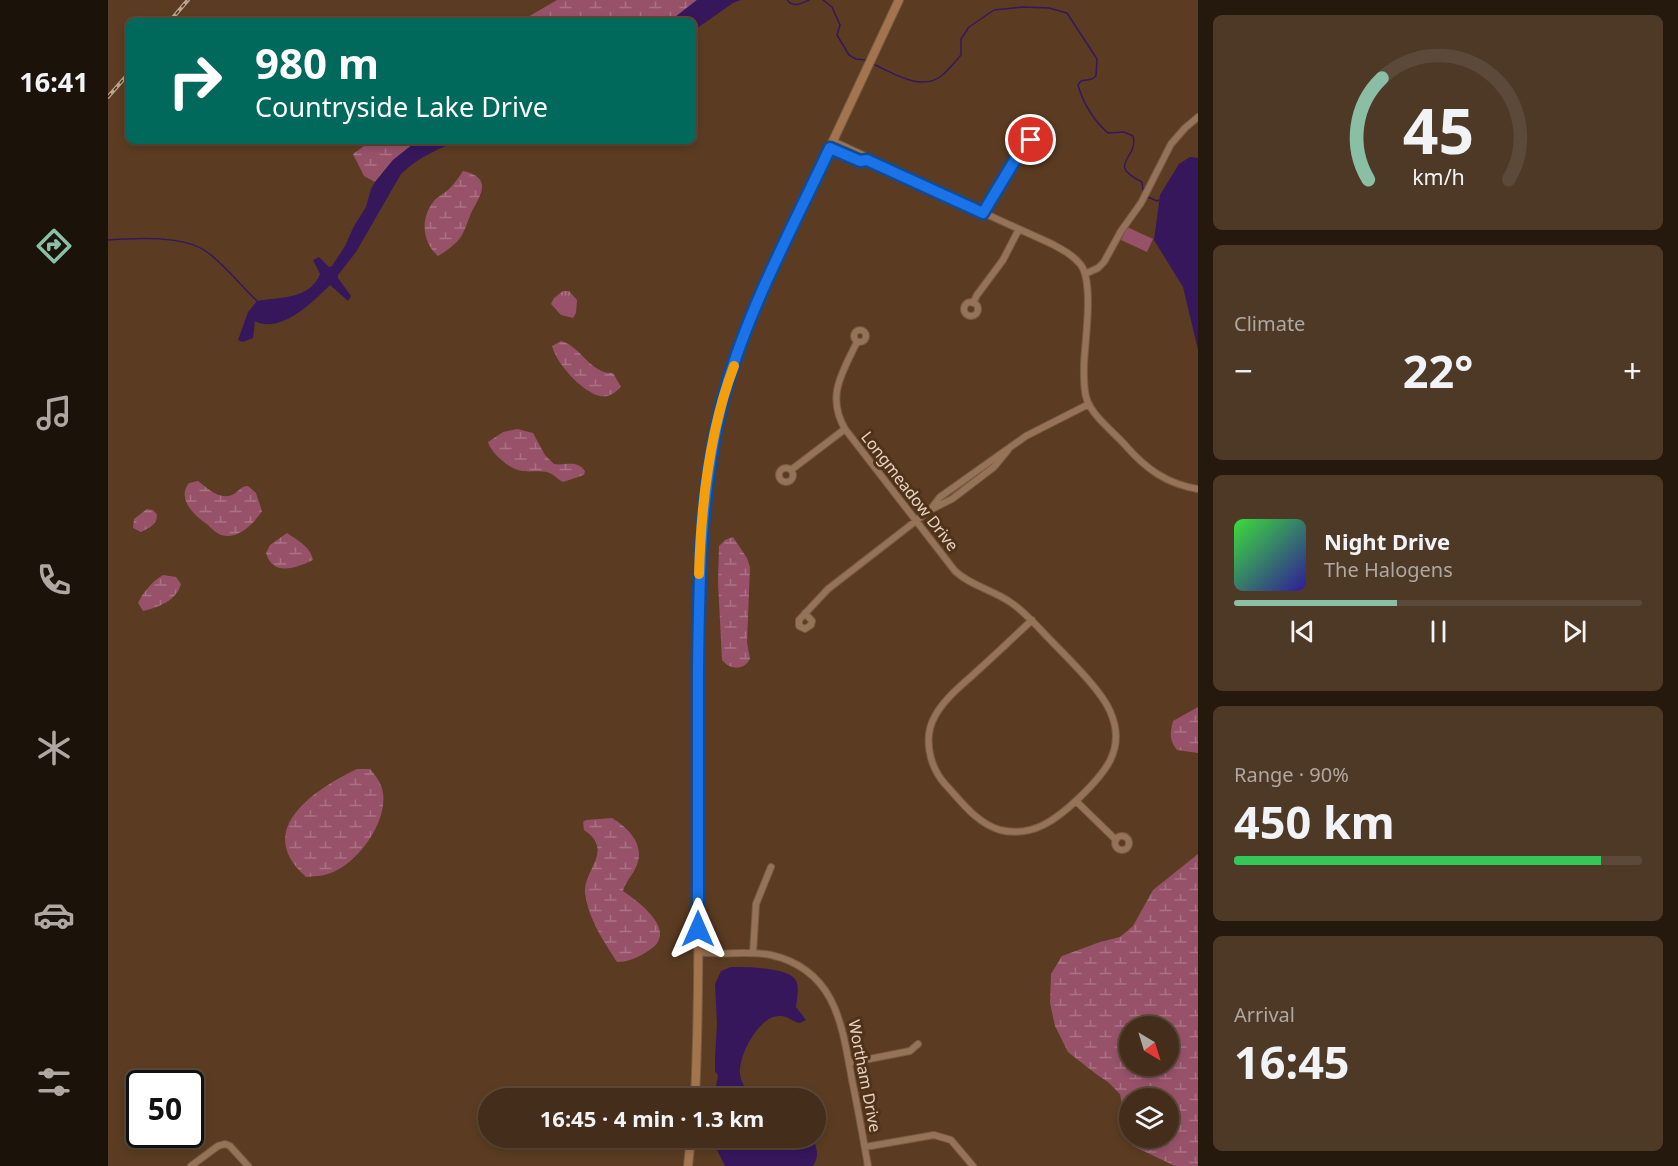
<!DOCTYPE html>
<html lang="en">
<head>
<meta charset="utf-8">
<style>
	body { margin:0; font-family:"Noto Sans",sans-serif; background:#4e3927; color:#f1f3f6; height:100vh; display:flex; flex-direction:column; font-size:22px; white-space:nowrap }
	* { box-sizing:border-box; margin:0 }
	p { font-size:20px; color:#afa8a2 }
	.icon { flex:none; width:33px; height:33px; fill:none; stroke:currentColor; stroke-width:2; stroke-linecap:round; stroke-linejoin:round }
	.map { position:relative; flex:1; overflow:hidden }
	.panel { display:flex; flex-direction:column; gap:15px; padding:15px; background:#25190e; width:480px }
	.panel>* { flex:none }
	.banner { position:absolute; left:18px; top:18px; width:570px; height:126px; border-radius:9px; box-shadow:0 3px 9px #0003,0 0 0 2px #5c4939; background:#00695c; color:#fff; overflow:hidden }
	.needle { width:39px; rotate:142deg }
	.buttons { position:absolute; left:1011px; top:1016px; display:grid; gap:12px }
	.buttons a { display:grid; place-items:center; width:60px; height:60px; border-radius:50%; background:#442d1a; box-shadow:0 3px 9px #0003,0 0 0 2px #5c4939; font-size:30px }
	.speed { position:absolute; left:18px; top:1070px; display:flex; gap:12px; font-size:30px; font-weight:700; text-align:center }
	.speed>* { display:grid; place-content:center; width:78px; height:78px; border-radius:50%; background:#442d1a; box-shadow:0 3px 9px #0003,0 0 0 2px #5c4939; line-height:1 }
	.speed .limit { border:3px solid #111; border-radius:9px; background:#fff; color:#111 }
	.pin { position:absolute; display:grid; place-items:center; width:51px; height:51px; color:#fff; margin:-26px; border:3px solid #fff; border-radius:50%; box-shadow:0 2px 6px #0007 }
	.me { position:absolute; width:66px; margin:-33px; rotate:0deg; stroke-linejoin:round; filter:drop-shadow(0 0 4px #0008) }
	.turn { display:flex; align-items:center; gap:21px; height:126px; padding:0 30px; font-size:27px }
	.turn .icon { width:78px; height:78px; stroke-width:2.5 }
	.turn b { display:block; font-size:42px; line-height:51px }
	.big { font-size:45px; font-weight:700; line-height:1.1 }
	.panel .card { flex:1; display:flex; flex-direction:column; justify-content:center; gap:9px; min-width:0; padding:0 21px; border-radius:9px; background:#4e3927 }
	.panel .dial { align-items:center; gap:0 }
	.dial svg { height:156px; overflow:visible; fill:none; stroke:#5c4939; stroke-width:7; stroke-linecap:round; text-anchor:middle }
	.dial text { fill:#f1f3f6; stroke:none }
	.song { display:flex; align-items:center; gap:18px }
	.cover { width:72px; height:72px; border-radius:9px; background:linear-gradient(135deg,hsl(120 70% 55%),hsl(250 70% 35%)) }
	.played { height:6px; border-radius:3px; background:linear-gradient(90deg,#8abfa5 40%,#5c4939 40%) }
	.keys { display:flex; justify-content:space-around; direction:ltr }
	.heat { display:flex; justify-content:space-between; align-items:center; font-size:33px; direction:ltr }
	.charge { height:9px; border-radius:4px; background:linear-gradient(90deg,#34c759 90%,#5c4939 0) }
	.trip { position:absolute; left:370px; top:1088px; width:348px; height:60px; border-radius:30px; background:#442d1a; box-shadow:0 3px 9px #0003,0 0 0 2px #5c4939; font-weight:700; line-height:60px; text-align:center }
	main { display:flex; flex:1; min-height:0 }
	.tab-bar { display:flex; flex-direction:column; width:108px; justify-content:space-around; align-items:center; background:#1b120a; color:#afa8a2 }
	.tab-bar .icon { width:42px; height:42px }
	.tab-bar .current { color:#8abfa5 }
	.tab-bar b { font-size:27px; color:#f1f3f6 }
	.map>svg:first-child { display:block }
	.grass { fill:url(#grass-tufts) }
	.wetland { fill:url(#wetland-marsh); fill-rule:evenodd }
	.pitch { fill:#975269 }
	.water { fill:#36175c }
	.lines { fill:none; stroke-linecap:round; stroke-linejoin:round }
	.stream { stroke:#36175c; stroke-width:1.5 }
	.street-casing { stroke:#755b44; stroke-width:8 }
	.secondary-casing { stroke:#755b44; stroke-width:10 }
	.street { stroke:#967358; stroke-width:6 }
	.secondary { stroke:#a3744e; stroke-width:8 }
	.rail-casing { stroke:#baa491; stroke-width:4 }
	.rail { stroke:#503218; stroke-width:1.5; stroke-dasharray:4.5; stroke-linecap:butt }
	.route-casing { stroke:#114b97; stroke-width:15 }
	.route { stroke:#1a73e8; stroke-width:10 }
	.slow { stroke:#f59e0b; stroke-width:10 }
	.labels { text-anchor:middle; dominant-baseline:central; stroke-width:6; stroke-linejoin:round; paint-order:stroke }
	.street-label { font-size:16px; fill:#e7d4c5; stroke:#503218 }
</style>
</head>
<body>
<main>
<nav class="tab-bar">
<b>16:41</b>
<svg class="icon current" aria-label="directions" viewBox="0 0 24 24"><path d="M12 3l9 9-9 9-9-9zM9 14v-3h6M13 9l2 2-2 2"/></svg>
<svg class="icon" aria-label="music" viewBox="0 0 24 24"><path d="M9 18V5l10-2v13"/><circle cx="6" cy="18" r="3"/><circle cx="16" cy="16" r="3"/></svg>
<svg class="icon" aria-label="phone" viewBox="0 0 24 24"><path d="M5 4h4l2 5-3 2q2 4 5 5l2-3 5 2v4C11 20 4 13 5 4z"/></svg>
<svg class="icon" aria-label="climate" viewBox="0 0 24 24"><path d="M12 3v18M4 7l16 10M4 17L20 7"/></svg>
<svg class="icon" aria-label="car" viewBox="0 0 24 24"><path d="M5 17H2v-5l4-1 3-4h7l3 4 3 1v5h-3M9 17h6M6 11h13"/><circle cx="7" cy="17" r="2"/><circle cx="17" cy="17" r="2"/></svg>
<svg class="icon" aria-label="filters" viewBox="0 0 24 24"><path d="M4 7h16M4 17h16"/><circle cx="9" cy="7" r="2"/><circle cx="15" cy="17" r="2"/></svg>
</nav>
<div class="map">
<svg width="1090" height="1166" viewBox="0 0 1090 1166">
	<defs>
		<pattern id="grass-tufts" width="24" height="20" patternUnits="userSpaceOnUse" patternTransform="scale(1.5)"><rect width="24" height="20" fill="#975269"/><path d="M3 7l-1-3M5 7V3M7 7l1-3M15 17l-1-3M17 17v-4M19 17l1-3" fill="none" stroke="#aa7284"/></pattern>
		<pattern id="wetland-marsh" width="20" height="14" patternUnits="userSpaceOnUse" patternTransform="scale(1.5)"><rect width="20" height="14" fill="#975269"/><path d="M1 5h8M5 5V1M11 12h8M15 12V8" fill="none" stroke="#aa7284"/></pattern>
	</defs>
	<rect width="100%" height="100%" fill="#5b3c22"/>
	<path class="grass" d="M455,291H461L469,300L468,313L465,318L453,315L443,304L446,298Z"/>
	<path class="wetland" d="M449,0H589L562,21H413Z
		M263,141H309L285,160L267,182L256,176L245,154Z
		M355,171C385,178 373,194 363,213C360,220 358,228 354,235C349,244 338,251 330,256C314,242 312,218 326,201C330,196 336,194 341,189C346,184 351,177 355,171Z
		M453,341C474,347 482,374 505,373L513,387C507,393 500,398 492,396C474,392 448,363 444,346Z
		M409,429L425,433L437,455L446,464C458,466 468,459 477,471L476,475L455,482C449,479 446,474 439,472C430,470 420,473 410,470C400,467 383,453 380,442L395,432Z
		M90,481C99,488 111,500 124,495C131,492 132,486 140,486L148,493L154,511C146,524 127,542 111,534C107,532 103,528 100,525C87,516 68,499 81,483Z
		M39,509L45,510L49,515C49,525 41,528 33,532L25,528L26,519Z
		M179,533C189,540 203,547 205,560C188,568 165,577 158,553L162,545Z
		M625,537L639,558L642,567L639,642L642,659C635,671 622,670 614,660L610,582L611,546L617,540Z
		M55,575L68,577L73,584C68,601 51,607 35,611L30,603C35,592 45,581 55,575Z
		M1090,707V753L1069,750C1061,740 1062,733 1065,721Z
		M249,769H262C268,776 274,784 275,793C279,821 253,858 229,870C219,876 209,876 198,877C144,830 207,789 249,769Z
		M504,818C522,829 539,847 527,869C523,877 517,883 515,891C532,903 572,932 540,951C531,957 521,962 509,962C496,942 480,918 477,893C475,870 507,850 476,830L475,822L478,820Z
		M1090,854V1166H1067L1025,1146L1015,1132V1111L1012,1094L1000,1082L988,1074L960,1052L947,1026L942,1003L943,974L954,956L992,942L1012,937L1025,926L1045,890ZM1022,1026H1060V1065H1022ZM1022,1098H1060V1137H1022Z"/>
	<path class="pitch" d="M1019,227L1045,239L1039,252L1013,240Z"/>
	<path class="water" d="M589,0H633L625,3L585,31V21H562Z
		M309,141H352C330,148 310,158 293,174L248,252L230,275V278L243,296L240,301L222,285C206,301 172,335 147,321L145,338L135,342L130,340L140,312L149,301C170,297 202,300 212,274L205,260L211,257L221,267L224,266L237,246L246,226L258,207L263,189L267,182L285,160Z
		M1082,157L1090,158V350L1075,287L1046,240L1052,195L1071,164Z
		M623,967C636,967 678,967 687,979C692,986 689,998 688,1007L698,1020L692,1023C684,1022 679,1015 671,1016C651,1016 630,1056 632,1074C633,1083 639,1091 644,1098H606L610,1075L607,1071V1058L609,1024L607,984L613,971Z
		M605,1137H662L666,1144L695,1142L707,1144C710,1153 710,1158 705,1166H617L606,1144Z"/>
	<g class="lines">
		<path class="stream" d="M679,0C686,8 692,4 701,0
			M715,0L724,7L732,25L729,35L741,55L748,59L758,60
			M765,64C783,72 813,92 833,76C840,71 847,62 853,55V39L861,27L886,10L915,7L941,8L959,13L989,59L988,76L984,79L973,81L970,85C975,103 986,121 1000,133L1016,132L1025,136C1031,159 997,164 1034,182L1035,190
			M1040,197L1049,201L1051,200
			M0,240C28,238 76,235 99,252C117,265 133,286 149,301"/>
		<g class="street-casing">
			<path id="street" d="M916 134a6 6 0 1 1 12 0a6 6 0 1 1-12 0Z
				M725,141L755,155L759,160L944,244C955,250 965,255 973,265C986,284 977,340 976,364C976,376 975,389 979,400C986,418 1006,432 1018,446C1038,469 1059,484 1090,489
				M722,148L752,161L759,160
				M875,213L919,139
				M977,274L990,268L996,262L1013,231L1033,203L1063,144L1077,128L1090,117
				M856 309a7 7 0 1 1 14 0a7 7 0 1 1-14 0Z
				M865,303L869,295L895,260L911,229
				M746 336a6 6 0 1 1 12 0a6 6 0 1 1-12 0Z
				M749,342C734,373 718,396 737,429L847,571C863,586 885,590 902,602C913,609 922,619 931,628C950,649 991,686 1002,711C1019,749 997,773 971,798C949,819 925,838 892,830C868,823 853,801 837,784C821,766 815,737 827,716C836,699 853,686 867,673C886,656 905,638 924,620
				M671 475a7 7 0 1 1 14 0a7 7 0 1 1-14 0Z
				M683,470L737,429
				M822,510L832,497L918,436L981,404
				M697,613L704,621L703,625L697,629L691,626V620L720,589L822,510L844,499L886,467L900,450
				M968,801L1008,840
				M1007 843a7 7 0 1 1 14 0a7 7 0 1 1-14 0Z
				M590,952C614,956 639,950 663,955C728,970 734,1025 744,1080C750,1109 755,1137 760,1166
				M645,953L648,904L663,867
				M741,1063L802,1051L810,1044
				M757,1147L826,1135L843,1140L865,1166
				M83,1166L110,1146L117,1144L122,1146L140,1166"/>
		</g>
		<g class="secondary-casing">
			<path id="secondary" d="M587,1098C593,965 589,831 590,698C591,606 590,515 609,425C625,348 661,277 694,207C727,138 759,69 791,0
				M580,1166L583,1137"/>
		</g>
		<use href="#street" class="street"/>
		<use href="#secondary" class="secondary"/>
		<g class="rail-casing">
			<path id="rail" d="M62,21L80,0
				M0,97L21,73"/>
		</g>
		<use href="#rail" class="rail"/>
	</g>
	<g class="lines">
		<g class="route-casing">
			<path id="route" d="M590,929C590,842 590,756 590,670C591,579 592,491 614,403C637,314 683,231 722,148L752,161L759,160L875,213L919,140H923"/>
		</g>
		<use href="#route" class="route"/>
		<path class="slow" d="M591,574C593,505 601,431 626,366"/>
	</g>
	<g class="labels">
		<g class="street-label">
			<text transform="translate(802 491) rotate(52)">Longmeadow Drive</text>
			<text transform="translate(757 1076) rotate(79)">Wortham Drive</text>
		</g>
	</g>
</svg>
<div class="buttons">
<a><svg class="needle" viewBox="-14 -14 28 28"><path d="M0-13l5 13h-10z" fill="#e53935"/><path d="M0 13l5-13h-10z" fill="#afa8a2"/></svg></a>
<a><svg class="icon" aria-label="layers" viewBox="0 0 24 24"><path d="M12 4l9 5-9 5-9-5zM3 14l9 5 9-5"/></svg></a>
</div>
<div class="speed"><div class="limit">50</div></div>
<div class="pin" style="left:923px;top:140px;background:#d93025"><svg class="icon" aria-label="arrive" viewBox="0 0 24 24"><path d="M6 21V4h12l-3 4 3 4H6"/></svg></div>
<svg class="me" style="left:590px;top:929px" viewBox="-20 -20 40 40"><path d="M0-17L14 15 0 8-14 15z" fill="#1a73e8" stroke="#fff" stroke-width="4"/></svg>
<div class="trip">16:45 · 4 min · 1.3 km</div>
<div class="banner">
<div class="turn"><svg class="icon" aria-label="right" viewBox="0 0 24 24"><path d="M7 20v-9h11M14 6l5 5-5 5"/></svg><div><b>980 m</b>Countryside Lake Drive</div></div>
</div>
</div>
<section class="panel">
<div class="card dial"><svg viewBox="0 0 100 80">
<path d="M14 69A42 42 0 1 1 86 69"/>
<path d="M14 69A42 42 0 0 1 21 17" stroke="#8abfa5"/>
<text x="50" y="56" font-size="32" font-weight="700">45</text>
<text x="50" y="72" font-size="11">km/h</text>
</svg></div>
<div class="card"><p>Climate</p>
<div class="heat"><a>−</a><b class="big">22°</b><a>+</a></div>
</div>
<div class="card">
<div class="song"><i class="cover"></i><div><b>Night Drive</b><p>The Halogens</p></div></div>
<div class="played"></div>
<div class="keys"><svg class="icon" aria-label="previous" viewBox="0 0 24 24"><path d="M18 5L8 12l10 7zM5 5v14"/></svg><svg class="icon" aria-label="pause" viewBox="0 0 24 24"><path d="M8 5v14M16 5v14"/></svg><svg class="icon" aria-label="next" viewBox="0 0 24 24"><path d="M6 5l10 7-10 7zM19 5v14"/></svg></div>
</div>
<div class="card"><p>Range · 90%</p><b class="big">450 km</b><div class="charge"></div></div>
<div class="card"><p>Arrival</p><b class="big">16:45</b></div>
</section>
</main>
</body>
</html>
